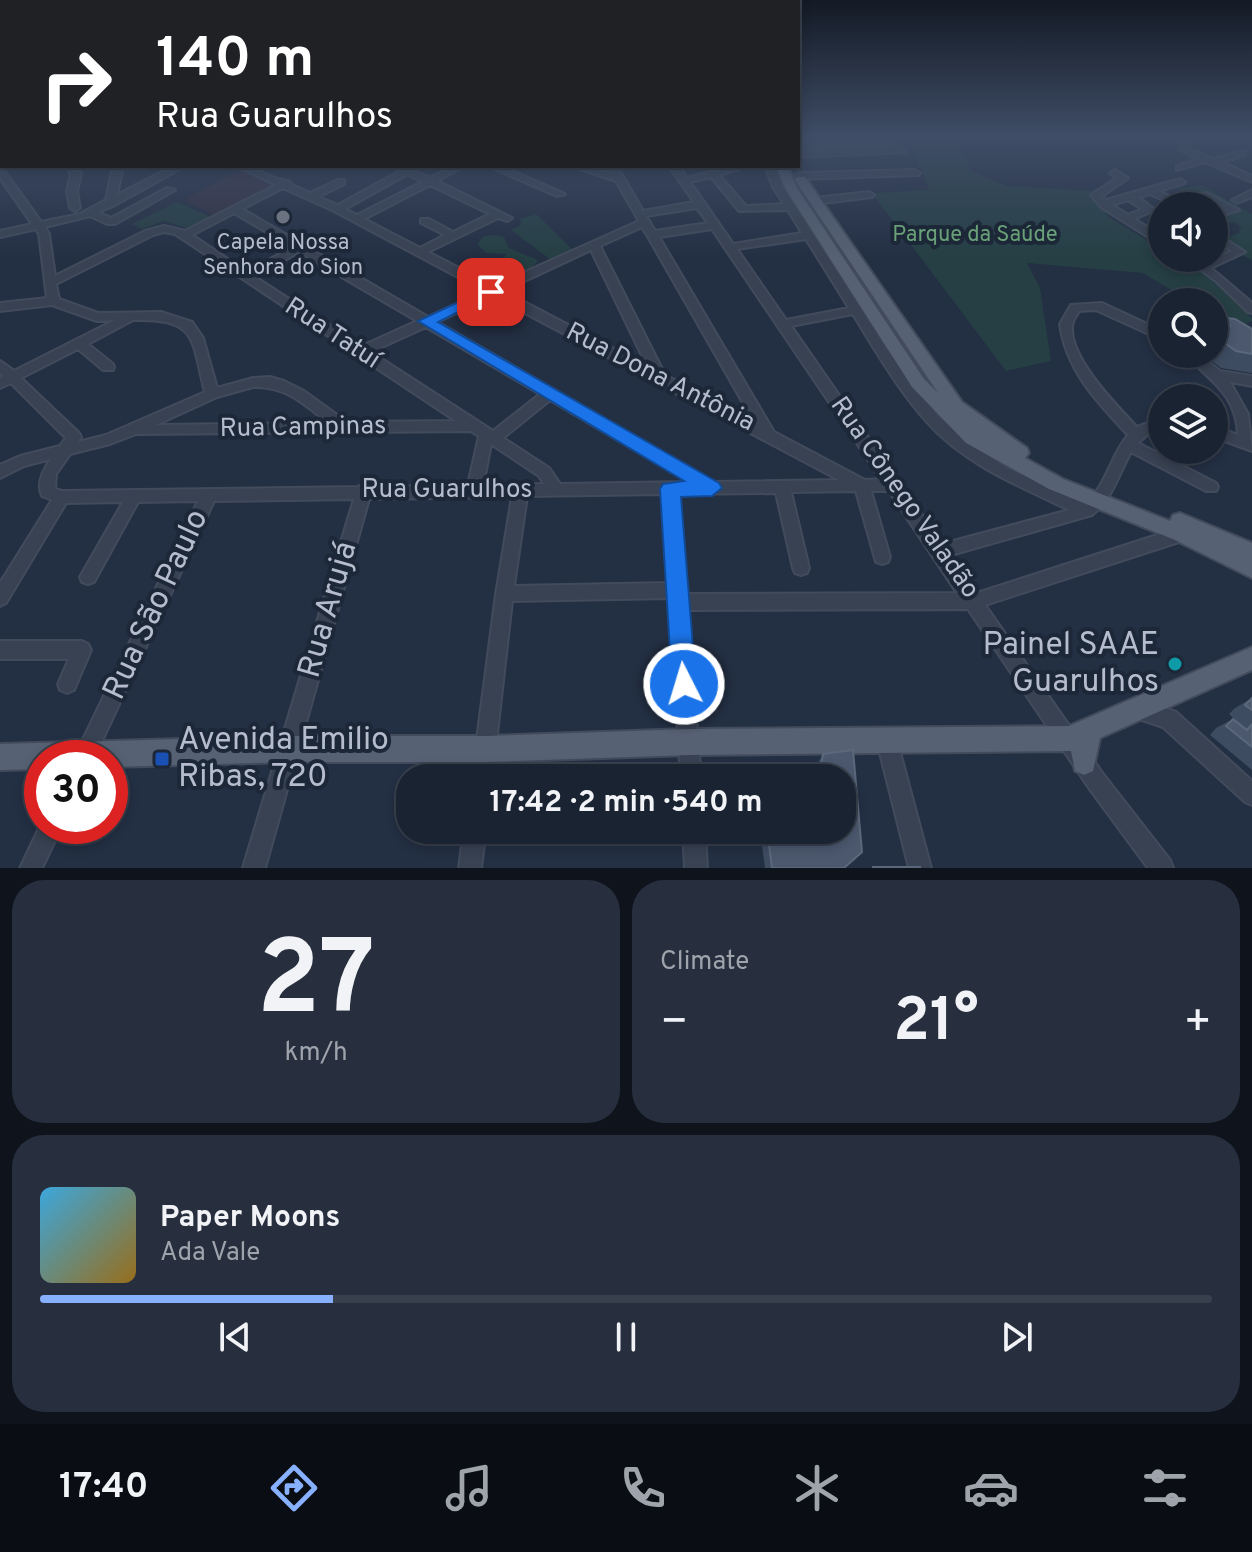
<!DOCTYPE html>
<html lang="en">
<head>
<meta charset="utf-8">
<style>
	body { margin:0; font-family:Overpass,sans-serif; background:#272f3e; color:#f1f3f6; height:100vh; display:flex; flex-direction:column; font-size:30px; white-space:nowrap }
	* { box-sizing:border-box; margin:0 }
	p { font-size:26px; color:#9fa4ac }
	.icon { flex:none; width:44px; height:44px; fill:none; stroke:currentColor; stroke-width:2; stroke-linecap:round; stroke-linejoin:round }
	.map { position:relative; height:868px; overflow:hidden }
	.side { display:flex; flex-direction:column; gap:12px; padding:12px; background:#0e131c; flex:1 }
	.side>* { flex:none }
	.hud { position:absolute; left:0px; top:0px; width:800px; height:168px; box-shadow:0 4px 12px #0003,0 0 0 2px #38404d; background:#202124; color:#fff; overflow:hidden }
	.tools { position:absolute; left:1148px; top:192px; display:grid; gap:16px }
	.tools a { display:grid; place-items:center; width:80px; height:80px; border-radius:50%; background:#1a2332; box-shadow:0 4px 12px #0003,0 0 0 2px #38404d; font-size:40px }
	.speed { position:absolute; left:24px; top:740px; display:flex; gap:16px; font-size:40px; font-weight:700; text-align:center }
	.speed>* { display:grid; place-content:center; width:104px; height:104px; border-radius:50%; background:#1a2332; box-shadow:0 4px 12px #0003,0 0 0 2px #38404d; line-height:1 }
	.speed .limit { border:12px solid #d22; background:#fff; color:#111 }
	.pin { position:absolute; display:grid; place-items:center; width:68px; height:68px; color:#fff; margin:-34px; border-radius:16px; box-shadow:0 4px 12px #0006 }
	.me { position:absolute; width:88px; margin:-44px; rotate:355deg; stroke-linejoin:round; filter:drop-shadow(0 0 6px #0008) }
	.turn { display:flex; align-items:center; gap:28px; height:168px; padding:0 24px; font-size:36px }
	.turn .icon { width:104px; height:104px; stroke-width:2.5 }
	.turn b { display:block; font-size:56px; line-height:68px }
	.big { font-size:60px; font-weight:700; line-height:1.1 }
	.side .card { flex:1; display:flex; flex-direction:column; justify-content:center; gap:12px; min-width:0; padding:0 28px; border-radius:32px; background:#272f3e }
	.side .dial { align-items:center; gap:0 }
	.dial b { font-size:104px; line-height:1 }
	.song { display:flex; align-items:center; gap:24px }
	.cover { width:96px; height:96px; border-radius:12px; background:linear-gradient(135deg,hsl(200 70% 55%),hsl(40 70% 35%)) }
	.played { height:8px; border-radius:4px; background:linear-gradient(90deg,#87b1ff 25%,#38404d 25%) }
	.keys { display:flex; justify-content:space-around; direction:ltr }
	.heat { display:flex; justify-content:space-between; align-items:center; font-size:44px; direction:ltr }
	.side .tiles { flex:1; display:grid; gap:12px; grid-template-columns:1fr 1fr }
	.card:last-child { grid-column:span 2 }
	.trip { position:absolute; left:396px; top:764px; width:460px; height:80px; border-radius:32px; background:#1a2332; box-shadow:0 4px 12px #0003,0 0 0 2px #38404d; font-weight:700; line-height:80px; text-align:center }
	.tabs { display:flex; height:128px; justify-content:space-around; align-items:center; background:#0a0e14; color:#9fa4ac }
	.tabs .icon { width:56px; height:56px }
	.tabs .current { color:#87b1ff }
	.tabs b { font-size:36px; color:#f1f3f6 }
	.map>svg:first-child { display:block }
	.medical { fill:#333043 }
	.green { fill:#253f44 }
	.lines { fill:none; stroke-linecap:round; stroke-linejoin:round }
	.minor-casing { stroke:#414b5c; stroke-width:4 }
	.major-casing { stroke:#414b5c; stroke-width:4 }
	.minor { fill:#384252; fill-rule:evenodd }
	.major { fill:#566173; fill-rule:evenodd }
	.wall { fill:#3e4c62 }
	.building { fill:#4b586e; stroke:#5b687c; stroke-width:2 }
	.route { fill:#1a73e8; stroke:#114b97; stroke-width:2 }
	.worship-dot { fill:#6b7280; stroke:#1c2738; stroke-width:3 }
	.culture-dot { fill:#0f9aa8; stroke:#1c2738; stroke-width:3 }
	.transit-dot { fill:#1a4fb4; stroke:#1c2738; stroke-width:3 }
	.labels { text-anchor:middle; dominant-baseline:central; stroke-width:8; stroke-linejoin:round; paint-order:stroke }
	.far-park-label { font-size:22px; fill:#69a078; stroke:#1c2738 }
	.far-poi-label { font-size:22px; fill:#b5bdcd; stroke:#1c2738 }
	.street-label { font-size:26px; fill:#b5bdcd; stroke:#1c2738 }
	.near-street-label { font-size:32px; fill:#b5bdcd; stroke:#1c2738 }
	.near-poi-label { font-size:32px; fill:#b5bdcd; stroke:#1c2738; text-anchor:end }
</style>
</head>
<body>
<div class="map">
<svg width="1252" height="868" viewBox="0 0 1252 868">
	<rect width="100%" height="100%" fill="#232f43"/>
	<path class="medical" d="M242,169L275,183L214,215L184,200Z"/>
	<path class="green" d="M901,136H954L972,172L1007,186L1097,191L1108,217L1162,249V258C1198,258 1226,294 1252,318V321L1234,329L1214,316V302H1191L1143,273L1027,263L1040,288L1051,361L1006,371L872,193L929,190L911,144Z
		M1202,185L1252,214V260L1236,252L1242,249L1214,255V233L1226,238L1239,233L1241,227L1235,222L1214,226V216L1232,211L1209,197L1175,189Z
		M177,202L211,217L187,228L164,221L142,229L132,224Z
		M536,214L574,251L551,260L511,230L521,225L520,219Z
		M496,235L504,237L509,248L538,260C531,272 520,272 508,272L499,261L507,254L486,253L477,244L484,236Z"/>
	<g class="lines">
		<g class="minor-casing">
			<path id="minor" d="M1183,136H1191L1188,148L1214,159L1245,151V155L1222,162L1252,176V182L1205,162L1177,170V166L1198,159L1179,149Z
				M894,138L897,139V143L798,146V140Z
				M903,147L906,148V152L798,157V151Z
				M66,166H76L81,174L77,191L80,208L75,211L70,208L67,191L71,174Z
				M113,166H123L117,195L173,166H185L113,206L98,212L111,218L167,188L175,190L115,224H107L90,216L45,227L49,234L55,276L145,231L164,226L185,231L276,185L237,166C257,166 271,180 289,181L290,184L310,193L338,180H344V184L318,197L338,205L400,171L392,166H404L430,178L453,166H465L437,181L512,218L507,221L498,218L428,252L494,286L639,221L616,181L571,166H586L612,174L607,166H617L643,211L694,202L669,166H679L687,178L732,166H748L719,175L746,206L784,204L773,187L765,166H775L783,187L886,348L937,415L973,446L1007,468L1085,503C1107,486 1110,456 1128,435C1097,402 1066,370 1060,324L1071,305L1102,303L1162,331V340L1096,310L1079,311C1077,315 1074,318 1073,322C1064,353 1118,407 1137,427L1162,417V428L1150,432L1138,443L1216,483L1218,487L1216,491H1206L1131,452C1118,475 1113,498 1092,515L951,555L977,593L1182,527L1188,529L1190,534L1188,539L985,605L1103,774L1170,860L1173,868H1148L1089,788L968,609L687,610L701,778H681L669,598L512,601L492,778H472L496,594L512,497L369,499L265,868H243L354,499L214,501L94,758H74L198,501L138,502L94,582L88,584L82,582L80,577L123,502L66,503L6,603L0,606V583L52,500L42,496C36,483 43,470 51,459L24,466L0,478V465L20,456L60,446L66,438L11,383L0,388V378L3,376L0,373V361L14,371L115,320L97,321L52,305L0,311V303L47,298L39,234L36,229L0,237V231L32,224L0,178V168L3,169L41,222L80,214L106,200ZM408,174L422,182L357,215L345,209ZM711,177L739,211L788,210L802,233L733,244L690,182ZM430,185L490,214L453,232L429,219H421V223L445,235L420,248L364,219ZM283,188L334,211L484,291L428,317L242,209ZM697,208L708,223L655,231L646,216ZM234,213L292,247L247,272L192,235ZM642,227L647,235L754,422L665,375L600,246ZM712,229L881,479L865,480L774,432L659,237ZM164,232L175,234L456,421L347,422L304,391L284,381L270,377L253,378L217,388L203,338L192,322L161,312L98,313L59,299L56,284L153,235ZM806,239L849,308L786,320L737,249ZM591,250L647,366L503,291ZM299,252L417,321L362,346L255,277ZM493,296L839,480L714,482L437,322ZM853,314C875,350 899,391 927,422C964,464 1019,486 1069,510L942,544L791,326ZM133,320C198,319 191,337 205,392L106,435L78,442L81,437L79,433L21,378L78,349L103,370H113L114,367L113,364L88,344ZM426,327L540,394L493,431L371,352ZM253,387C286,386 303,403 328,423L156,425L217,397ZM550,400L689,482L560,484L549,468L503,438ZM471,431L479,436L468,485L370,487L364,484L358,487L62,491L55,489L56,474L70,454L110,444L136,434ZM491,444L539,476L544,484L483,485ZM856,491L876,562L882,564L888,562L890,557L871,491H889L957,593L686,594L678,494L776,493L793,568L795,573L801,575L807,573L809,568L791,492ZM663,494L668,583L514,586L527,496Z
				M488,166H501L565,194L557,196Z
				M915,170L920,173L918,175L799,179L794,176L799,173Z
				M1115,170L1128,178L1102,196L1106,200L1180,179L1185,182L1183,184L1159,191L1175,199L1207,193L1239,210L1214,218V212L1225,209L1206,199L1174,205L1150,194L1138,197L1155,210L1134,219L1162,236V244L1158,243L1101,207L1091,195L1117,178L1110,173ZM1128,200L1142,209L1128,215L1112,205Z
				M1252,190V197L1237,203L1232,200Z
				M869,192L874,195L872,197L815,204L810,201L815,198Z
				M1214,232L1245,252L1211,268L1252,303V313L1248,312L1217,282L1185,258H1197L1204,263L1232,251L1214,240Z
				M1185,354H1199L1220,371L1252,376V386L1230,382L1248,414L1252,451L1214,437V426L1238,435C1236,392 1210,382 1185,354Z
				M0,641H82L88,644L91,650L74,690L67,693L60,690L58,684L69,659H0Z
				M1140,700L1176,712L1252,781V805L1245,802L1163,727L1133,717L1130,710L1133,703Z
				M887,731L894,734L897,741L931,868H909L877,741L880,734Z
				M42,822V826H62L42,868H20Z
				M464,830H486L481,868H459Z
				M683,830H705L707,868H685Z"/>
		</g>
		<g class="major-casing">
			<path id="major" d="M776,166H788L797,188L924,379L938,393L795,180L797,177H805L962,402L1027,448L1029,453L1025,458L1063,479L1170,521L1173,515L1180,513L1252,543V578L1175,540L1049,489L966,443L912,387L785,188Z
				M1252,647V670L1100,738L1093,771L1084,775L1075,771L1071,751L689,755L486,762H289L110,767V758H42V769L0,770V744L289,736H486L689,729L1069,726Z"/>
		</g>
		<use href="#minor" class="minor"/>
		<use href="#major" class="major"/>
	</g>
	<path class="wall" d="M1227,318L1252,329V373L1221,368L1203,354H1214V324L1221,325Z
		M1252,698V770L1210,735L1216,728L1233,719L1242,726L1229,714L1235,708Z
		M853,750L862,852L844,868H765L760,830H842V778H814L816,766L823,754Z"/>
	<path class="building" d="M1227,318L1235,319L1252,329V354L1236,351L1214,335V324L1230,326Z
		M1252,698V710L1245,705Z
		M1233,719L1247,730L1252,724V747L1226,726Z
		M853,750L862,852L844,868H772L767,830H842V778H819L823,754Z
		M873,867H920V868H873Z"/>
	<linearGradient id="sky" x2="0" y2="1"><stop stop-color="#131a25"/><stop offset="0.53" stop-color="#3f4d66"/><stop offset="1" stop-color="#3f4d66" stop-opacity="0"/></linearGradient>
	<rect width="1252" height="258" fill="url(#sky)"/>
	<path class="route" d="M486,289L498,292L438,322L719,483L722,488L712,496L681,497L696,684L692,692L684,696L675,692L672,684L660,489L663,484L684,481L418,321Z"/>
	<circle class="worship-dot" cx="283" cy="217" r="8"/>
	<circle class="culture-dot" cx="1175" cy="664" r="8"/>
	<rect class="transit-dot" x="154" y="751" width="16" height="16" rx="4"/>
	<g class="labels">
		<g class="far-park-label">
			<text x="975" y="235">Parque da Saúde</text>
		</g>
		<g class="far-poi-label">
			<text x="283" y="243">Capela Nossa<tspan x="283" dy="25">Senhora do Sion</tspan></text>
		</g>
		<g class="street-label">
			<text transform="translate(332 334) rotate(33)">Rua Tatuí</text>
			<text transform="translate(660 378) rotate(27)">Rua Dona Antônia</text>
			<text transform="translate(303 428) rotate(-1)">Rua Campinas</text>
			<text x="447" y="490">Rua Guarulhos</text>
			<text transform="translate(904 498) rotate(55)">Rua Cônego Valadão</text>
		</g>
		<g class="near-street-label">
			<text transform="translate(157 605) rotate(-65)">Rua São Paulo</text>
			<text transform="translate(329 610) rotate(-74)">Rua Arujá</text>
		</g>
		<g class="near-poi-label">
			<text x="1159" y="646">Painel SAAE<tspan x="1159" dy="37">Guarulhos</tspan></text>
			<text x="178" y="741" text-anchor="start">Avenida Emilio<tspan x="178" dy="37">Ribas, 720</tspan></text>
		</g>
	</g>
</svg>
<div class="tools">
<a><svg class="icon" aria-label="sound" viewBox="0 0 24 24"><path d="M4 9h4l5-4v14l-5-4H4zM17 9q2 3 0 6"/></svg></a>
<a><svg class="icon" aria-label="search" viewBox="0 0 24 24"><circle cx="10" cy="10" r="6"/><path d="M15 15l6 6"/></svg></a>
<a><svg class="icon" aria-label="layers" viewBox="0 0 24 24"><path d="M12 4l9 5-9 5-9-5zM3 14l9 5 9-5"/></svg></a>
</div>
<div class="speed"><div class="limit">30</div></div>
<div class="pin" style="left:491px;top:292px;background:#d93025"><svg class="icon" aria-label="arrive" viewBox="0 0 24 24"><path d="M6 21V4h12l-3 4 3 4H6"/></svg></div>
<svg class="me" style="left:684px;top:684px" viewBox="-20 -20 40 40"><circle r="17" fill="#1a73e8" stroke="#fff" stroke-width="3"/><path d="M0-11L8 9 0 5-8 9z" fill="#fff"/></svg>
<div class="trip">17:42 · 2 min · 540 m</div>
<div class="hud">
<div class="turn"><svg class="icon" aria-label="right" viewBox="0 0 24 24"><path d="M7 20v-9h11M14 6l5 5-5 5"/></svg><div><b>140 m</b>Rua Guarulhos</div></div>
</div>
</div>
<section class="side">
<div class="tiles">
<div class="card dial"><b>27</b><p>km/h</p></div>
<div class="card"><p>Climate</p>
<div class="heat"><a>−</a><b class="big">21°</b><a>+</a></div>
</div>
<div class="card">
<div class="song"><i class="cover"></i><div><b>Paper Moons</b><p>Ada Vale</p></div></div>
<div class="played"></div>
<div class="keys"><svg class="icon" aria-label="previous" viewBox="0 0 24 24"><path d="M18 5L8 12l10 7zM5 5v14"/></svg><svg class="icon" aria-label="pause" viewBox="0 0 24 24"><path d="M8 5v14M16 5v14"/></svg><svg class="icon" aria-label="next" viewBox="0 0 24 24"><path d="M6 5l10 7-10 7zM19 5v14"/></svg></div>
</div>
</div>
</section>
<nav class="tabs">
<b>17:40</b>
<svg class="icon current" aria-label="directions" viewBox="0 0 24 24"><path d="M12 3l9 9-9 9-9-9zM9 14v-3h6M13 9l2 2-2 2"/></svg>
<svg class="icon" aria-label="music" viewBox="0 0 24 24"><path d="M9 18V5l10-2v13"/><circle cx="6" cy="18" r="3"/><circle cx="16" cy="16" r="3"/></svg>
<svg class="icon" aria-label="phone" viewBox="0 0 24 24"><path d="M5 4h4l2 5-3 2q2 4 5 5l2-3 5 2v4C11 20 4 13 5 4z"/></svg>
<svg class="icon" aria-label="climate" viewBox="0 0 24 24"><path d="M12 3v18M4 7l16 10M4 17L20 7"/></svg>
<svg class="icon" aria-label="car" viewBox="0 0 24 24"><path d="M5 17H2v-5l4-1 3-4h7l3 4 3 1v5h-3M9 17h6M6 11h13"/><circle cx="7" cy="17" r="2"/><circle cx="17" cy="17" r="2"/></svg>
<svg class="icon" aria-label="filters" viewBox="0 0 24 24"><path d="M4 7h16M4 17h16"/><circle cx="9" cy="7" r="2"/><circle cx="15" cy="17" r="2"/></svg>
</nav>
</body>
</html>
